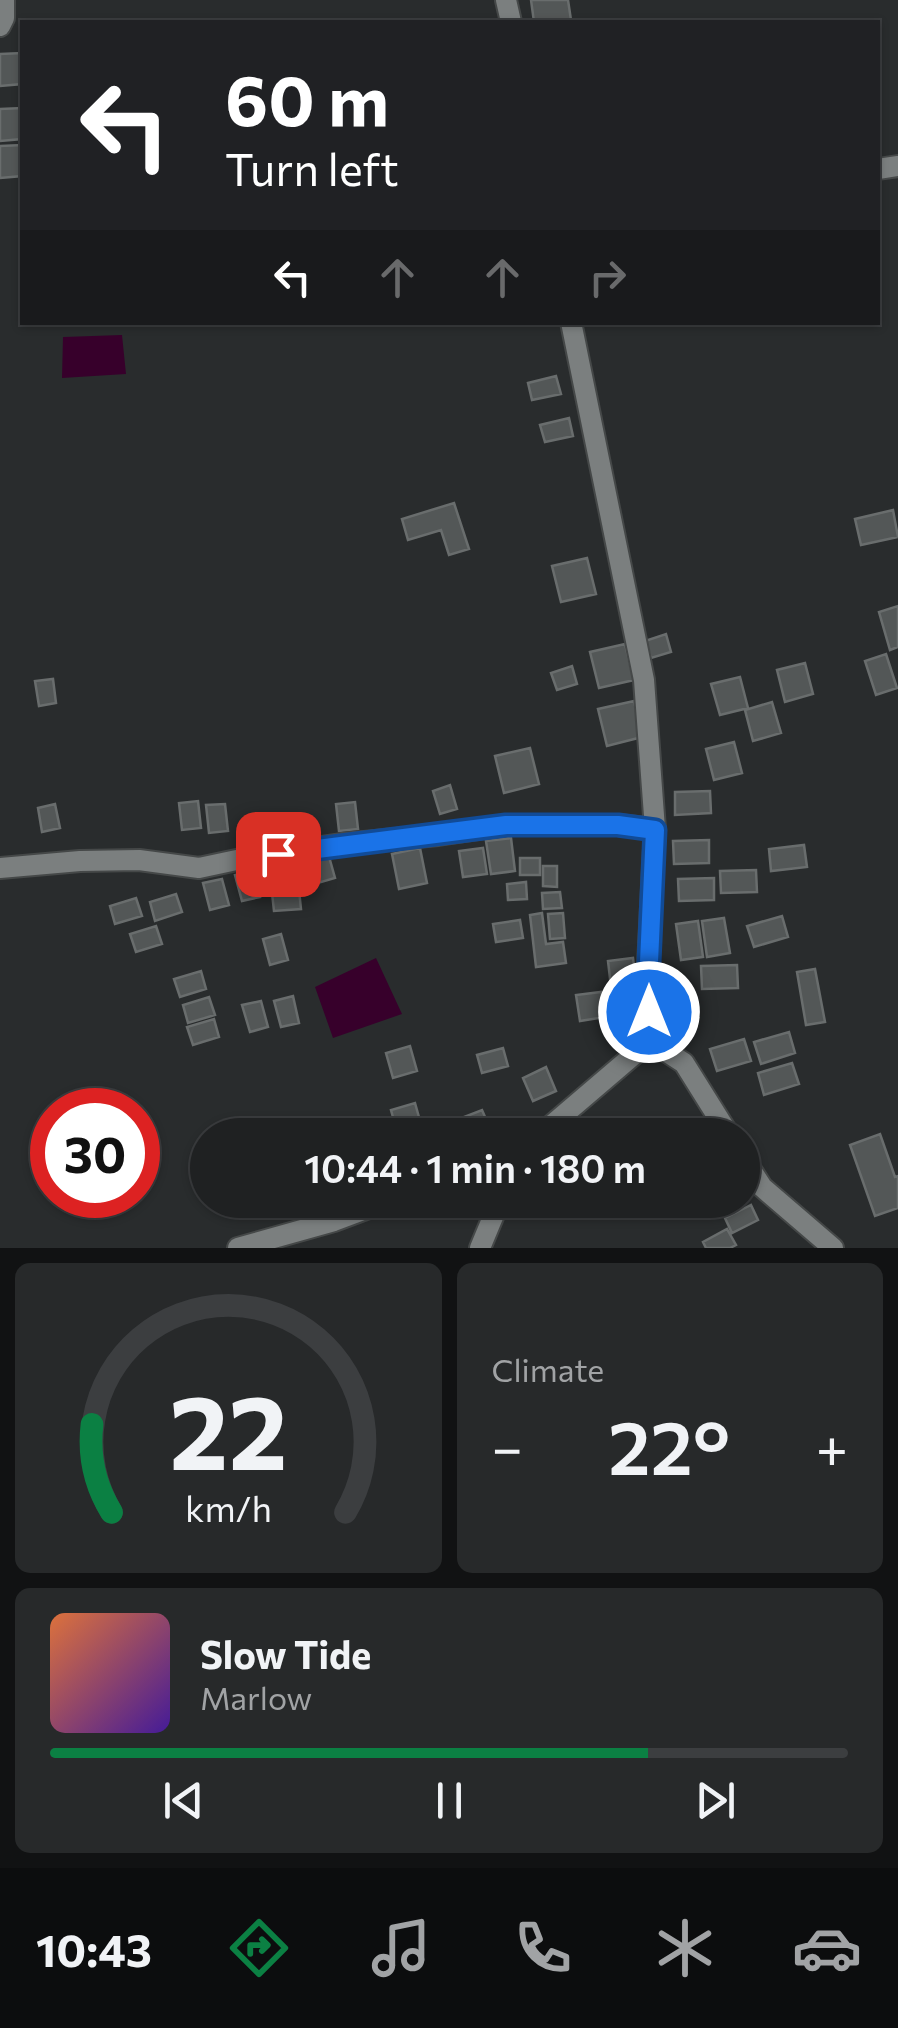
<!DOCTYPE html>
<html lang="en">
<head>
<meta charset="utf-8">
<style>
	body { margin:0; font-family:Commissioner,sans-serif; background:#27292a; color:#f1f3f6; height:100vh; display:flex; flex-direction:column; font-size:38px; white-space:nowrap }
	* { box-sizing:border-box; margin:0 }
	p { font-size:32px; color:#a1a3a5 }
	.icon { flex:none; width:55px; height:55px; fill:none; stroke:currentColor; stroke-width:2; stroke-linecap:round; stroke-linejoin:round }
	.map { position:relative; height:1248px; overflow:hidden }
	.sheet { display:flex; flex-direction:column; gap:15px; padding:15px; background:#111213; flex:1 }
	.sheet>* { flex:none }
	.top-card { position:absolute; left:20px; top:20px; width:860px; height:305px; border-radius:0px; box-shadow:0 2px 8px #0004,0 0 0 2px #3c3e40; background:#202124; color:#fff; overflow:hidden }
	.speed { position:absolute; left:30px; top:1088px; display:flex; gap:20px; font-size:50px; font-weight:700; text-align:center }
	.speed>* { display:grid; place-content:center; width:130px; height:130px; border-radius:50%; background:#1f2122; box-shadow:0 2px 8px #0004,0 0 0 2px #3c3e40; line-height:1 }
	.speed .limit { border:15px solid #d22; background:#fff; color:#111 }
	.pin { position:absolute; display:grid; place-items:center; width:85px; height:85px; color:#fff; margin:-42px; border-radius:20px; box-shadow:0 5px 15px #0006 }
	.me { position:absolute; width:110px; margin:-55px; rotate:0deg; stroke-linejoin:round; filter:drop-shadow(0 0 8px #0008) }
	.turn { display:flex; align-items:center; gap:35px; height:210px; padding:0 40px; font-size:45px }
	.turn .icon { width:130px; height:130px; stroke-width:2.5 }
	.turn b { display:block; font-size:70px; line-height:85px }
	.lanes { display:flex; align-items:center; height:95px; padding:0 40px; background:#0003; justify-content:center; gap:50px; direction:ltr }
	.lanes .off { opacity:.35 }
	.big { font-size:75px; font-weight:600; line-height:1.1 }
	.sheet .tile { flex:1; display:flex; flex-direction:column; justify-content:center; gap:15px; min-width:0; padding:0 35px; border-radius:15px; background:#27292a }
	.sheet .dial { align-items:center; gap:0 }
	.dial svg { height:260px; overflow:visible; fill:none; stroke:#3c3e40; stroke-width:7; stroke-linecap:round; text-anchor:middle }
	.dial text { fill:#f1f3f6; stroke:none }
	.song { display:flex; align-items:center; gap:30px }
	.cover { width:120px; height:120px; border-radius:15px; background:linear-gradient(135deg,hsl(20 70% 55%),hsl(260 70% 35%)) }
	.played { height:10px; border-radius:5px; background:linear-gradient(90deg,#0b8043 75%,#3c3e40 75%) }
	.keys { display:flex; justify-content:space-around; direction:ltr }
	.heat { display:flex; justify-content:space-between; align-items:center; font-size:55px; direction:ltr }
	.sheet .tiles { flex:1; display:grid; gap:15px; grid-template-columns:1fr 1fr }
	.tile:last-child { grid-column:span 2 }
	.trip { position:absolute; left:190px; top:1118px; width:570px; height:100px; border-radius:50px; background:#1f2122; box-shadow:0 2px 8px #0004,0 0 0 2px #3c3e40; font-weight:600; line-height:100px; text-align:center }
	.menu { display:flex; height:160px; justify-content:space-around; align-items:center; background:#0c0d0e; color:#a1a3a5 }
	.menu .icon { width:70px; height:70px }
	.menu .active { color:#0b8043 }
	.menu b { font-size:45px; color:#f1f3f6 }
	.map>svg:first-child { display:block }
	.water { fill:#37002b }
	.building { fill:#535757; stroke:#696d6d; stroke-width:2.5 }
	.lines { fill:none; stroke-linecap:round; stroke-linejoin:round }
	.minor-casing { stroke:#454848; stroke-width:24 }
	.minor { stroke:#7b7f7f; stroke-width:20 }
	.route-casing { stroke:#114b97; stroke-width:25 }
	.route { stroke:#1a73e8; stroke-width:18 }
</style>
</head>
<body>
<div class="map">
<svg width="898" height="1248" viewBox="0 0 898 1248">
	<rect width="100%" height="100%" fill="#292c2d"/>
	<path class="water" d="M122,335L126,374L62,378L63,337Z
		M376,958L402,1014L333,1038L315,987Z"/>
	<path class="building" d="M531,0H568L571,20L534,22Z
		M22,53V84L0,86V54Z
		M22,108V139L0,141V109Z
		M22,145V176L0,178V146Z
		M556,376L561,394L532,400L528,383Z
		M569,418L573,436L545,442L540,425Z
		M454,503L469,549L449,555L441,530L408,540L402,519Z
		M893,510L898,537L861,545L855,519Z
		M587,558L596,594L561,602L552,566Z
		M898,606V647L890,650L879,612Z
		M666,634L671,652L651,658L645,641Z
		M625,644L634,680L599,688L590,652Z
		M886,654L897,688L876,695L865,661Z
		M805,663L813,694L785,702L777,670Z
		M572,666L577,684L557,690L551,673Z
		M740,677L748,708L720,715L711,684Z
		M53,679L56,703L39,706L35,681Z
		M634,701L642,737L607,746L598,709Z
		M772,702L781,733L753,741L745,710Z
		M734,742L742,773L714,780L706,749Z
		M530,748L539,784L504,793L495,756Z
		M450,785L457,809L440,814L433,791Z
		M710,791L711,813L675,815V792Z
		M198,801L201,828L182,830L179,803Z
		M355,802L358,829L339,831L336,804Z
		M55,804L60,828L42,832L38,808Z
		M225,804L228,831L209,833L206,805Z
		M511,838L515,871L491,874L486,841Z
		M709,840V863L674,864L673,841Z
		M804,845L807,867L771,871L769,849Z
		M420,848L427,883L399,889L392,854Z
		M483,848L487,874L463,877L459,851Z
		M328,853L335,878L311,885L303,860Z
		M298,858L299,877L272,879L270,861Z
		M520,858H540V875H520Z
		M543,866H557V887L543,886Z
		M253,870L260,897L242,901L235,875Z
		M756,870L757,892L721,893L720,871Z
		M714,878V900L679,901L678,879Z
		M222,879L229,905L210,910L203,883Z
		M526,882L527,899L508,900L507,884Z
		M299,890L301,909L274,911L272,893Z
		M560,892L562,908L543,909L542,893Z
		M176,894L182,912L155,921L150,902Z
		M136,898L142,916L115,924L110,906Z
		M542,913L546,944L563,942L566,963L536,967L530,915Z
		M563,913L565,938L550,939L548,914Z
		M782,916L788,937L754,947L747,926Z
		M724,918L730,953L707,957L702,921Z
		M520,920L523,938L496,942L493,924Z
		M698,921L703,957L681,960L676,924Z
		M156,926L162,944L136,952L130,934Z
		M281,934L288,960L270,965L263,939Z
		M633,958L636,983L611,987L608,961Z
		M737,965L738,988L702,989L701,966Z
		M815,969L825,1022L806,1025L797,972Z
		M201,971L206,989L180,997L174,979Z
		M681,989L686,1025L664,1028L659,992Z
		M601,992L605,1017L580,1021L576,995Z
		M293,996L299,1023L281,1027L274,1001Z
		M209,997L215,1015L188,1023L183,1005Z
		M261,1001L268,1027L250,1032L242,1005Z
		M214,1019L219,1037L193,1045L187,1027Z
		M789,1032L795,1053L761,1064L754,1042Z
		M744,1039L751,1061L717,1071L710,1049Z
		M410,1046L417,1071L393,1078L386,1053Z
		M503,1048L508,1066L482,1073L477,1055Z
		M792,1063L799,1084L764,1095L758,1073Z
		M546,1067L556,1091L533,1101L523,1078Z
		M415,1103L422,1128L398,1135L391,1110Z
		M482,1110L492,1133L466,1135L459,1119Z
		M880,1134L895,1177L898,1176V1208L875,1216L850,1145Z
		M751,1205L758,1220L732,1233L725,1218Z
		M727,1229L736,1245L730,1248H706L703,1242Z"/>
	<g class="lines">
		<g class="minor-casing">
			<path id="minor" d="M506,0L511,22
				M0,26L4,18V0
				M878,169L898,166
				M571,322L644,680L655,829L647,984L650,1041
				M0,868L80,861L139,860L199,868L246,858L343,844L438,835L506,825H618L655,829
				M650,1041L684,1063L729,1135
				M540,1135L650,1041
				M742,1156L762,1187L833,1248
				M238,1248L334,1221L390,1200
				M480,1248L500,1200"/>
		</g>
		<use href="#minor" class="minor"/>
	</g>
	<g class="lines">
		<g class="route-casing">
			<path id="route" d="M278,854L506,825H618L655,830L648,984L649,1012"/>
		</g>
		<use href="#route" class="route"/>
	</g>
</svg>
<div class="speed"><div class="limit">30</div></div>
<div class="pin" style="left:278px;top:854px;background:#d93025"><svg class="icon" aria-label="arrive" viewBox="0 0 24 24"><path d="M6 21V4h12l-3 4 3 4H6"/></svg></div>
<svg class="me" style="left:649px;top:1012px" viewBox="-20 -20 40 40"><circle r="17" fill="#1a73e8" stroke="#fff" stroke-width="3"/><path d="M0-11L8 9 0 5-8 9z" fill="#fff"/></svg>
<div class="trip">10:44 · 1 min · 180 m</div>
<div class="top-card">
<div class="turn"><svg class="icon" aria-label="left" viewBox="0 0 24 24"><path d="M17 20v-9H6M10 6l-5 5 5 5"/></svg><div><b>60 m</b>Turn left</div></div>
<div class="lanes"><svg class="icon" aria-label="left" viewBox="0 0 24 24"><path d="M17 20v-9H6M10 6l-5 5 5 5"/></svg><svg class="icon off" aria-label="ahead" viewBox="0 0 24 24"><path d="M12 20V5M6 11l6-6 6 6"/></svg><svg class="icon off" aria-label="ahead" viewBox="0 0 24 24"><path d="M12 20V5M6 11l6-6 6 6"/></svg><svg class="icon off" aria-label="right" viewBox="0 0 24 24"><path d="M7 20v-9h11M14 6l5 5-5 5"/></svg></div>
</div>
</div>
<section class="sheet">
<div class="tiles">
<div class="tile dial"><svg viewBox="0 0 100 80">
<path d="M14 69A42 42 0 1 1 86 69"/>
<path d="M14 69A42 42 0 0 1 8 42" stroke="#0b8043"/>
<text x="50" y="56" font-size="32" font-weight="700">22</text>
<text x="50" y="72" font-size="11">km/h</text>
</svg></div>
<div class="tile"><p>Climate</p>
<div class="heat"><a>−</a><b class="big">22°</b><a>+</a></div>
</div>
<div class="tile">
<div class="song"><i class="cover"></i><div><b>Slow Tide</b><p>Marlow</p></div></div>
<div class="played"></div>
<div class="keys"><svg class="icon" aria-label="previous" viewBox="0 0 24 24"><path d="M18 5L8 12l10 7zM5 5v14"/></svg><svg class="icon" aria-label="pause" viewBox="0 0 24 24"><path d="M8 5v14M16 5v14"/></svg><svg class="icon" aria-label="next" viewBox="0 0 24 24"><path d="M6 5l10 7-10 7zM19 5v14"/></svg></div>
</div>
</div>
</section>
<nav class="menu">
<b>10:43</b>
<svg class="icon active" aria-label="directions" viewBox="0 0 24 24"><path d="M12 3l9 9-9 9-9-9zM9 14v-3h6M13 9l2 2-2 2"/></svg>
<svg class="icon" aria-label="music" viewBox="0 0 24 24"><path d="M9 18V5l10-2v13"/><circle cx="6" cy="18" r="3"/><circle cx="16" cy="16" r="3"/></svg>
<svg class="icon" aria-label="phone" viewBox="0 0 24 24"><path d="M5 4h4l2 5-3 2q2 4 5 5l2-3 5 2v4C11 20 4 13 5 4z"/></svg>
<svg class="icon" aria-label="climate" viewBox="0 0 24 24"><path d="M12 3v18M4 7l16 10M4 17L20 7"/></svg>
<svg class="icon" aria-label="car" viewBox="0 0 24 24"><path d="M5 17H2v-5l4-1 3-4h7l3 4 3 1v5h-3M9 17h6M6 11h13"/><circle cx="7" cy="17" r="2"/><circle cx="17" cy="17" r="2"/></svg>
</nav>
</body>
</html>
